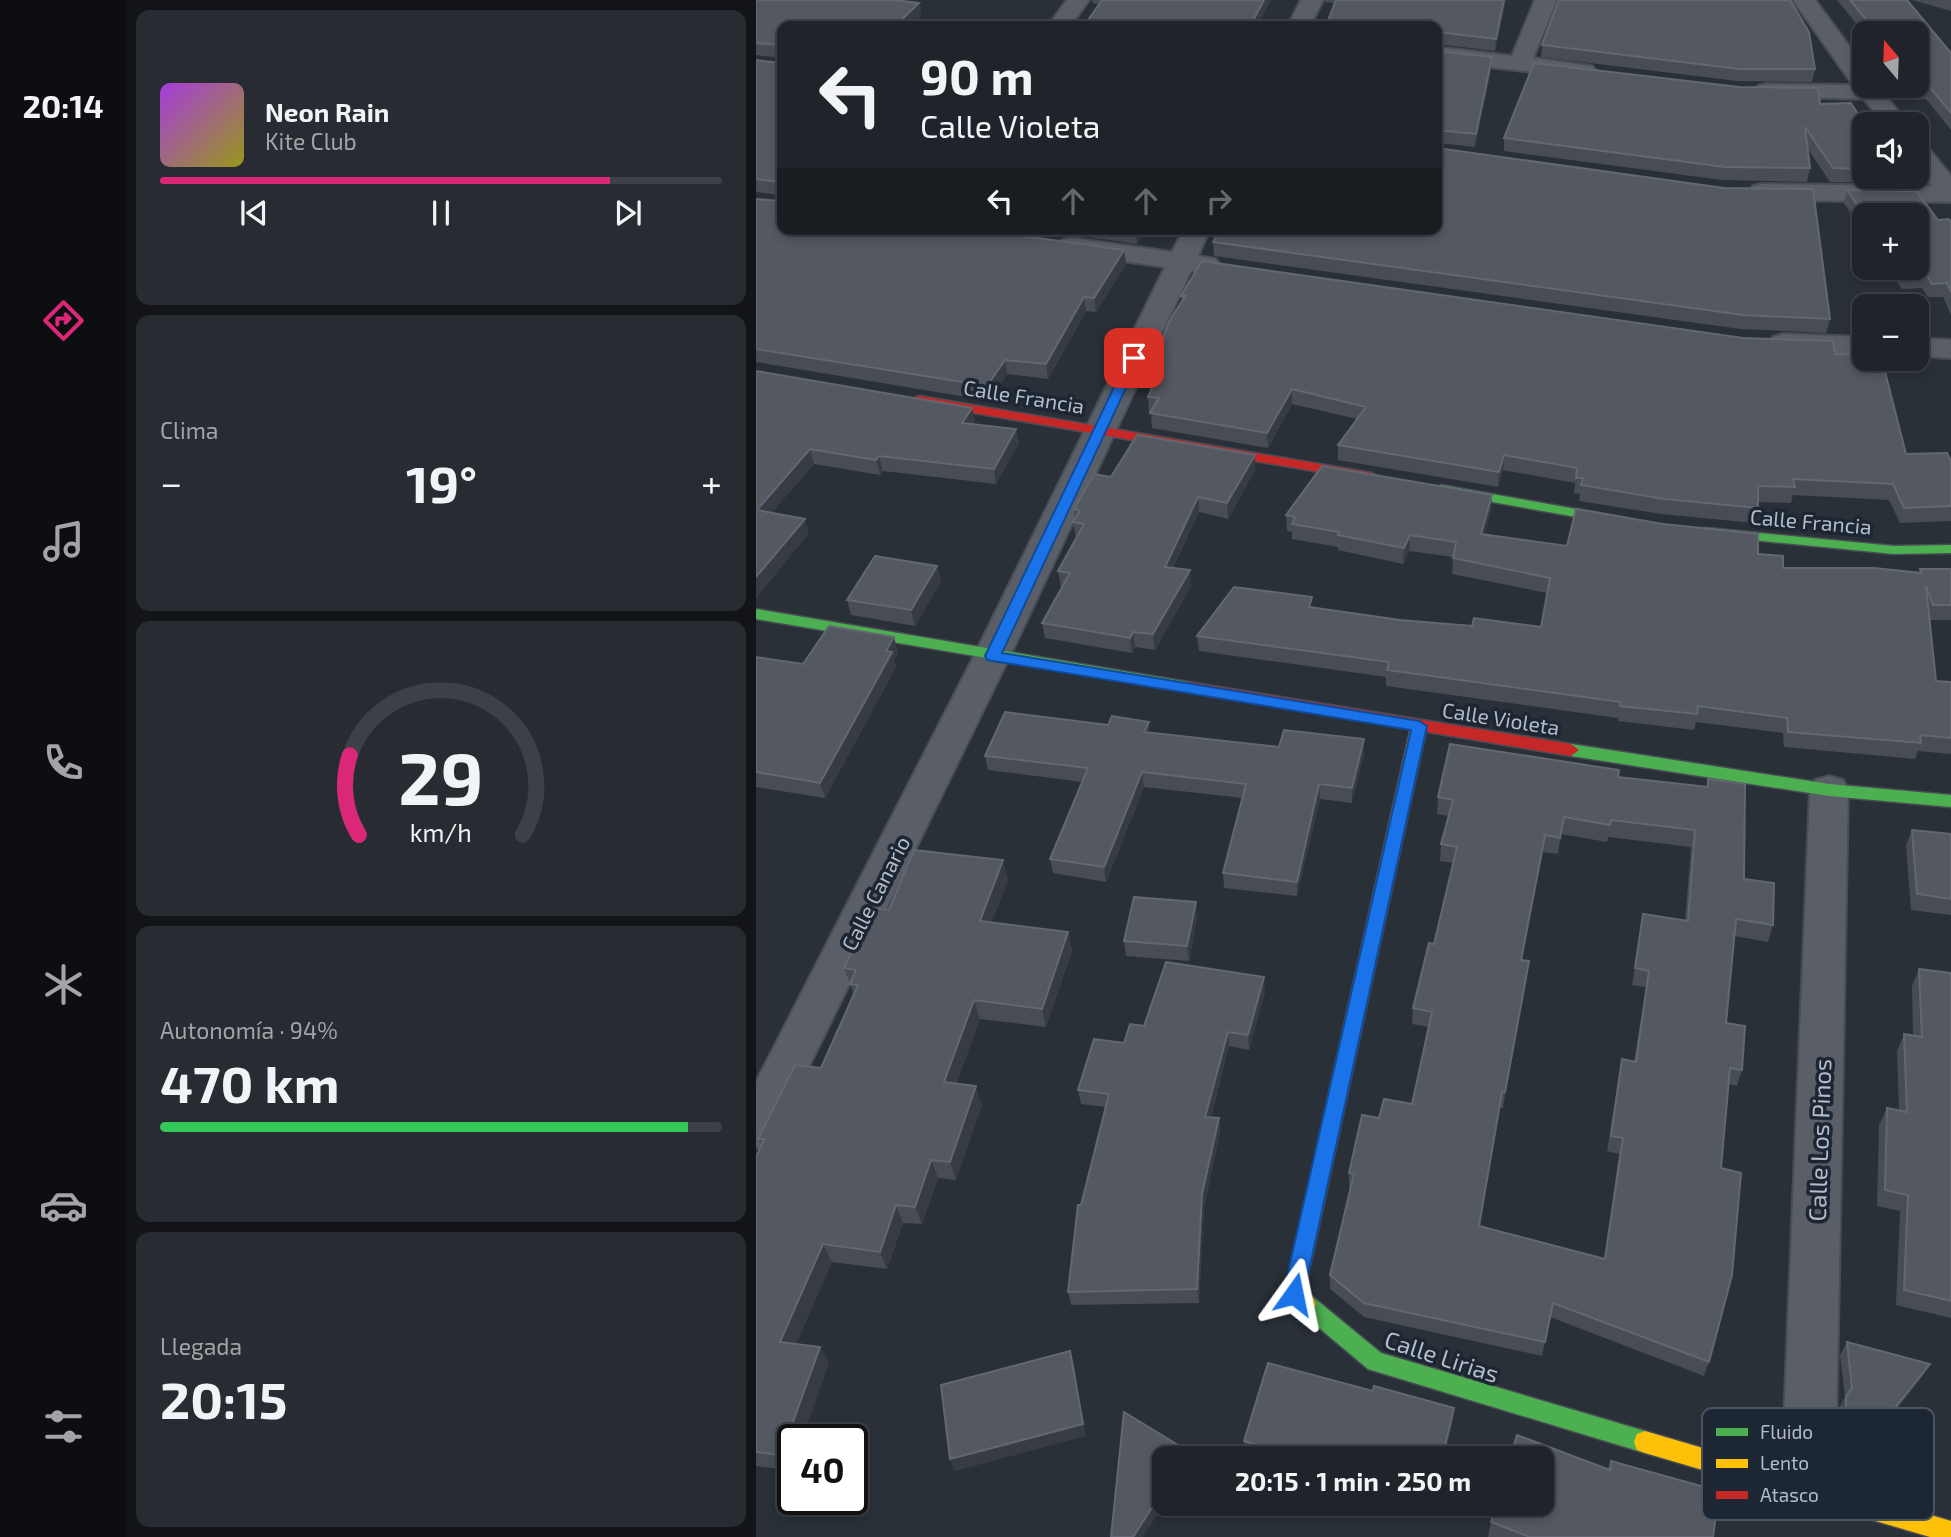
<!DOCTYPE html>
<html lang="es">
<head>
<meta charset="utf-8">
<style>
	body { margin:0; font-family:"Exo 2",sans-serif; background:#282c32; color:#f1f3f6; height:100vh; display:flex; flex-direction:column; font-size:26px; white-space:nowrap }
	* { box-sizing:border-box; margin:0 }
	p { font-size:23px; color:#a2a4a8 }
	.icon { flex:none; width:38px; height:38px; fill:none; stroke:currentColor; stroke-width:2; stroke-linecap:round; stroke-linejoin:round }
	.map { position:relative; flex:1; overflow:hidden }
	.details { display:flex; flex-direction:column; gap:10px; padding:10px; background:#121417; width:630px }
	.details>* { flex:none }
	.guide { position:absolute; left:21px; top:21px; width:665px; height:214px; border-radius:14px; box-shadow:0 4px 10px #0003,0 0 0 2px #3d4147; background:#20242a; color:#f1f3f6; overflow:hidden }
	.needle { width:46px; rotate:341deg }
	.fabs { position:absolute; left:1096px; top:21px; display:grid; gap:14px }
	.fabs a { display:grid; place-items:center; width:77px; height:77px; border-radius:14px; background:#20242a; box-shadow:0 4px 10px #0003,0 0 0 2px #3d4147; font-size:35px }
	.speed { position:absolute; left:21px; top:1424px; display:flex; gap:14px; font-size:35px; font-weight:700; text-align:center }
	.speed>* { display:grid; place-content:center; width:91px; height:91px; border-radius:50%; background:#20242a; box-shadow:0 4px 10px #0003,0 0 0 2px #3d4147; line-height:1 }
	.speed .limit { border:4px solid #111; border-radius:10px; background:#fff; color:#111 }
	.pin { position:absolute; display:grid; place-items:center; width:60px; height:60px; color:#fff; margin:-30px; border-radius:14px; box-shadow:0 4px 10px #0006 }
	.me { position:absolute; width:77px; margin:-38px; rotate:12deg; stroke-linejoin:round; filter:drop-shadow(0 0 5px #0008) }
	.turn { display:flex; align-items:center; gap:24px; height:147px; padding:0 28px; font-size:32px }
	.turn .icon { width:91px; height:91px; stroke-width:2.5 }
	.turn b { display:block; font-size:49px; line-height:60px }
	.lanes { display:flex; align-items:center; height:66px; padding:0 28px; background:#0003; justify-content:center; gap:35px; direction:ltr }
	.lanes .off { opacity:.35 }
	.big { font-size:52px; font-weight:700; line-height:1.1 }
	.details .widget { flex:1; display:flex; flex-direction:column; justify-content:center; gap:10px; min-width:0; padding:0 24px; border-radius:14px; background:#282c32 }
	.details .dial { align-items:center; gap:0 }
	.dial svg { height:182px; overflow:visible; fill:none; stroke:#3d4147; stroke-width:7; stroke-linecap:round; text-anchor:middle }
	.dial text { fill:#f1f3f6; stroke:none }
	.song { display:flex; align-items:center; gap:21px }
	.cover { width:84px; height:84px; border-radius:10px; background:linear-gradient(135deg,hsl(280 70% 55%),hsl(60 70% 35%)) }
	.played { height:7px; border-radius:4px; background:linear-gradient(90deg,#db2777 80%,#3d4147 80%) }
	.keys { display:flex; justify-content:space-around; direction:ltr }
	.heat { display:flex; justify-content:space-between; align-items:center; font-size:38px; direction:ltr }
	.charge { height:10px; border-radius:5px; background:linear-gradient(90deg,#34c759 94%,#3d4147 0) }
	.trip { position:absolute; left:396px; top:1446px; width:402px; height:70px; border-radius:14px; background:#20242a; box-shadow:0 4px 10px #0003,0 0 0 2px #3d4147; font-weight:700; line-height:70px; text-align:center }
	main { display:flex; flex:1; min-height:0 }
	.tab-bar { display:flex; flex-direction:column; width:126px; justify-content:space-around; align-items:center; background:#0d0e11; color:#a2a4a8 }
	.tab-bar .icon { width:49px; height:49px }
	.tab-bar .current { color:#db2777 }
	.tab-bar b { font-size:32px; color:#f1f3f6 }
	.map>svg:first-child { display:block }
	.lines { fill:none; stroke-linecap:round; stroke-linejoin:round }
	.street-casing { stroke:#484c55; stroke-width:4 }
	.fast-casing { stroke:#484c55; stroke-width:3 }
	.slow-casing { stroke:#484c55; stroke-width:3 }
	.jam-casing { stroke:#484c55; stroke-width:3 }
	.street { fill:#5a5e66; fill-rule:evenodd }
	.fast { fill:#4caf50; fill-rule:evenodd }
	.slow { fill:#ffc107; fill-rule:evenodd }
	.jam { fill:#c62828; fill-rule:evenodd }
	.wall { fill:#474c55; fill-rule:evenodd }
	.shaded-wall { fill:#373c44 }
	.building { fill:#535861; stroke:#626872; stroke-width:2; fill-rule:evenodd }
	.route { fill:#1a73e8; stroke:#114b97; stroke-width:2 }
	.labels { text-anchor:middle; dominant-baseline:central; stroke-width:7; stroke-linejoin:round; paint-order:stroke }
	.street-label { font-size:21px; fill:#b4bcc9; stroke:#1d2633 }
	.near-street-label { font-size:24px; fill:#b4bcc9; stroke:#1d2633 }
	.key { fill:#1d2633; stroke:#4a5360; stroke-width:2 }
	.key-label { font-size:19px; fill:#b4bcc9 }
</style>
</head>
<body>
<main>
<nav class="tab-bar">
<b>20:14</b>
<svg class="icon current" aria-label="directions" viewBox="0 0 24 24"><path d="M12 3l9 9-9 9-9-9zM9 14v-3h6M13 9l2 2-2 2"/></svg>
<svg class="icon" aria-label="music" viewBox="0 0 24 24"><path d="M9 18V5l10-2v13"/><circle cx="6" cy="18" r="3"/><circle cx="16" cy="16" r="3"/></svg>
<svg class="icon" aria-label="phone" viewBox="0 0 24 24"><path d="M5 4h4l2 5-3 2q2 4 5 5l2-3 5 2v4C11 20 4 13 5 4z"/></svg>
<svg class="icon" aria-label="climate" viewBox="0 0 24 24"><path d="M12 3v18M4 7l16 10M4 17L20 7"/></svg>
<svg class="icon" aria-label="car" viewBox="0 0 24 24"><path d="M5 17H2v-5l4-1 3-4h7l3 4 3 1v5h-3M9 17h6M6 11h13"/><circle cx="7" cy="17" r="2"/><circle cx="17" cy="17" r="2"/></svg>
<svg class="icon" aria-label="filters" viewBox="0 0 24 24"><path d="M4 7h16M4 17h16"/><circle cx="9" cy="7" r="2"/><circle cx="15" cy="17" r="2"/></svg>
</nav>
<section class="details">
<div class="widget">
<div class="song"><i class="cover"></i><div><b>Neon Rain</b><p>Kite Club</p></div></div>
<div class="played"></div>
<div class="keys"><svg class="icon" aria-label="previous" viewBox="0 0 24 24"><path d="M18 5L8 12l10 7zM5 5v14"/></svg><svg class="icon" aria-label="pause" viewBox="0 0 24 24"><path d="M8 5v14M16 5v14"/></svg><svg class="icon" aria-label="next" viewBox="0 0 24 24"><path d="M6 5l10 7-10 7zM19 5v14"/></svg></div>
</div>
<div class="widget"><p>Clima</p>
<div class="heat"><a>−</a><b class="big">19°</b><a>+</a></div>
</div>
<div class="widget dial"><svg viewBox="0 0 100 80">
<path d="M14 69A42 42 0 1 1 86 69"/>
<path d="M14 69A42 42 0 0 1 10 34" stroke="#db2777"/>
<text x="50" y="56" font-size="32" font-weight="700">29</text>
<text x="50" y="72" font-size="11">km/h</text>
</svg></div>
<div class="widget"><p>Autonomía · 94%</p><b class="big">470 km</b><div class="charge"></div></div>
<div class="widget"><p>Llegada</p><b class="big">20:15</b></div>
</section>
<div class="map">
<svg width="1195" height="1537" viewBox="0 0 1195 1537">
	<rect width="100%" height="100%" fill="#2a3038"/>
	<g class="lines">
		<g class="street-casing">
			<path id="street" d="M311,0H333L314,26H292Z
				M545,0H567L554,26H532Z
				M779,0H801L777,58L836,66L840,71L836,76L828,78L681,61V47L756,56Z
				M1037,0H1059L1108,66V86H1122L1152,124H1128L1108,99L1002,96L998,91L1002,86L1010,84L1097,85Z
				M1160,142L1169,144L1195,176V202L1006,200L997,198L993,192L997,186L1006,184L1176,186L1160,166Z
				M428,229H454L442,256L460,259L464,265L460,271L450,273L435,271L254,656L16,1142L0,1148V1082L218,656L409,267L316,254L306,252L302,246L306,240L316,238L416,252Z
				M1027,334L1108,337V355L1017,349L1012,343L1017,337Z
				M1160,338L1195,340V358L1160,356Z
				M1073,776L1087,780L1092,790L1079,1491L1071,1510L1052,1518L1033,1510L1025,1491L1054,790L1059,780Z"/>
		</g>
		<g class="fast-casing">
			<path id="fast" d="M685,485L871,518L878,522L871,526L680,492L678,489Z
				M951,528L1138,546L1195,545V553L1138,554L946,535L944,532L946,529Z
				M0,609L432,682L440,687L432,692L0,619Z
				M815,744L1073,784L1195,795V807L1073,796L815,756L807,750Z
				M550,1294L557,1297L625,1353L889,1431L897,1434L900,1442L897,1450L889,1453L612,1369L543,1311L540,1304L543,1297Z"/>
		</g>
		<g class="slow-casing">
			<path id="slow" d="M663,721L671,726L549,1290L557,1297L560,1304L557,1311L550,1314L531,1301L528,1294L655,726Z
				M889,1431L1195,1521V1537H1174L889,1453L881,1450L878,1442L881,1434Z"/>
		</g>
		<g class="jam-casing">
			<path id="jam" d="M164,396L616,473L623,477L616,481L160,403V397Z
				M432,682L815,744L823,750L815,756L427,691L424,687L427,683Z"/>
		</g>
		<use href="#street" class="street"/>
		<use href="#fast" class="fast"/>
		<use href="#slow" class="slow"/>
		<use href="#jam" class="jam"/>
	</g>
	<path class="wall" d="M0,0L163,3L165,15L154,26H26V229L368,250L370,264L340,312L330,311L292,379L251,374L234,401L0,362V199L24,201V195L0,192V60L24,63L25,58L0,55Z
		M336,0H515L501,26H328L343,4L337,3Z
		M568,0H750L739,51L681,44L579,3L569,2Z
		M1081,0H1151L1195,53V130L1170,99L1162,100L1150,86H1160V33H1108Z
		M1156,0H1195V11Z
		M786,45L1059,69L1056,82L981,81L785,57Z
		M681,48V51L735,70L719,147L681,143Z
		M1064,104L1108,124V177H1145L1143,183L1074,182L1052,149L1054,168L1051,182L966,180L748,151V138Z
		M1091,190L1182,220L1195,222V315L1187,297H1172L1166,288L1146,289L1131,268H1160L1108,215V233L1088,203Z
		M275,229H389L381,244Z
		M457,242L1074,319L1070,333L984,329L458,256Z
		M425,296L1079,354L1111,364L1150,454L1195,461V521L1144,523L1133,500L1037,495L1035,503L1002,502V508L998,523L905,514L823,501L824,494L818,493L819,483L747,470L742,487L582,460V445L601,419L536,404L512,448L396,428L395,412H393L392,397L399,381L397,366L426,301Z
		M0,371L219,422L218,424L260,429L263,443L240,484L127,471L124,475L58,464L16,512L53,533L0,598Z
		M499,455V470L472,519L443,512L417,568L435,586L399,650L379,647L376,653L289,638L286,623L306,587H305L302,571L320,538L317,522L319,519L318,509L355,477Z
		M736,495L735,511L728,534L811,546L1002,554L1027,568L1163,572L1164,569H1195V620H1174L1180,681L1195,682V754L1162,751L1159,759L1028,747L1027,733L940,722L938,730L862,721V718L630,686V677L443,651L441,636L557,608L644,620L716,626L785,627L791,593L696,574L697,557L653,551L647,564L582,550V547L536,539V532L531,531L530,515Z
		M181,566L185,581L159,626L95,615L91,600Z
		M142,653L138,660L140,667L69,798L0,787V657L47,664Z
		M394,732L523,747L608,754L596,803L564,799L541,896L468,888L467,873L487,798L388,787L350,882L297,873L294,859L326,782L232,770L229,756Z
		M862,777L950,787L952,779L988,879L1017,925L1012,942L978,936L970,1023L986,1070L981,1086L973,1084L965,1168L953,1362L948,1376L794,1317L786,1356L608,1317L574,1289V1275L594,1188H593V1173L623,1118L656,1104L672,1027L656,1024L657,1008L678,944L697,863L684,861L685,844L693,816L681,814L682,797ZM805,834L851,842L852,837L935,847L929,921L887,914L876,985L890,987L878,1062L866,1059L863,1075L851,1151L863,1154L848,1259L723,1226L744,1108H747L771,978L766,960L787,852L802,854Z
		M1156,830L1195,834V915L1155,910L1150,845Z
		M252,880L235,923L312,932L316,951L290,1027L224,1019L200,1084L226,1105L200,1180L182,1178L166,1224L147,1223L131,1269L76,1262L40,1344L64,1347L73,1363L37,1440V1466L35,1470L0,1466V1157L5,1145L2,1139L65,1068L98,994L88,968L133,910Z
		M441,917L433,961L370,956L368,941Z
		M1163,969L1195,973V1318L1140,1305L1144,1211L1121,1206L1123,1125L1131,1108L1143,1110L1141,1051L1148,1034L1157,1035L1156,986Z
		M509,992L493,1050L473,1046L455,1117L463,1118L464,1132L448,1208L443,1303L315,1305L312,1292L350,1107L325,1104L322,1090L368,1043L388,1026Z
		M1091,1342L1174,1364L1166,1377L1112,1445L1083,1421V1408L1089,1397L1084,1355Z
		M617,1391L698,1408L697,1420L688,1458H505L489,1453L488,1441Z
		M855,1461L957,1537H732L735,1522L852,1469Z
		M638,1503H676L674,1513Z"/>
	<path class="shaded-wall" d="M508,0H515L501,26H494Z
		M748,0H750L739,51L740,39Z
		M163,3L165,15L154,26H139Z
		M736,57L735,70L719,147L720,134Z
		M380,229H389L381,244L379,230Z
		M368,250L370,264L340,312L338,298Z
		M328,297L330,311L292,379L290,364Z
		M249,360L251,374L234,401L231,386Z
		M536,389V404L512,448L511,433Z
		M216,408L219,422L209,438L206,423Z
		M260,429L263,443L240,484L238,469Z
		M54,449L58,464L6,524L1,510Z
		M499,455V470L472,519L471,503Z
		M748,455L747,470L742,487L743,472Z
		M123,456L127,471L124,475L120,460Z
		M736,495L735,511L724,549L725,534Z
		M442,497L443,512L410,583L409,567Z
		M49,519L53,533L0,598V577Z
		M654,535L653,551L647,564L648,548Z
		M181,566L185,581L159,626L155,610Z
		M434,570L435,586L399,650L397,634Z
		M377,632L379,647L376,653L374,638Z
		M138,637L142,653L138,660L140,667L69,798L64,783L130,651Z
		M393,722L394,737L388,732Z
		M608,739V754L596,803V788Z
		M386,772L388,787L350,882L348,867Z
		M563,784L564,799L541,896V882Z
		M789,835L787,852L763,976L765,960Z
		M247,860L252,880L229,940L224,921Z
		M440,902L441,917L433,961L431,946Z
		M312,932L316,951L290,1027L286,1009Z
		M773,961L771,978L747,1108L749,1092Z
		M508,977L509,992L493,1050L492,1035Z
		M218,1000L224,1019L194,1101L188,1082Z
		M472,1032L473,1046L451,1131L449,1117Z
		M220,1086L226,1105L200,1180L194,1162Z
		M746,1092L744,1108L721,1241L723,1226Z
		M463,1118L464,1132L448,1208L443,1303L441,1289L446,1194Z
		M175,1160L182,1178L166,1224L159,1207Z
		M140,1205L147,1223L131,1269L124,1252Z
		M67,1244L76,1262L34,1358L24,1342Z
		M64,1347L73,1363L46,1440H37V1466L35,1470L25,1455Z
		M314,1351L318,1363L330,1436L199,1471L194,1459Z
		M1174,1364L1166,1377L1112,1445L1119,1433Z
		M698,1408L697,1420L688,1458H686Z
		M408,1489V1503L387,1537H377Z"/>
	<path class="building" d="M0,0H138L163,3L139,26H26V229H218L368,250L338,298L328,297L290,364L249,360L231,386L0,349V199L24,201V182L0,179V60L24,63L25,45L0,43Z
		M346,0H508L494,26H328Z
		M580,0H748L740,39L682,32L681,33V26H570Z
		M803,0H1034L1053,32L1059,69H983L786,45Z
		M1094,0H1151L1195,53V113L1173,86L1165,87L1160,81V33H1121Z
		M681,48V51L736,57L720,134L681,130Z
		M778,63L983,87L1062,88L1064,104L1095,103L1108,124V169L1077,168L1049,127L1054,168L969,167L748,138Z
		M681,148L968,188L1057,189L1074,319L987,315L457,242L464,229H681Z
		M1091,190L1160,191L1182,220L1193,219L1195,222V292L1191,283L1176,284L1170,274L1149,276L1144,268H1160V215H1108Z
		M446,261L987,338L1077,341L1079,354L1108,355V359H1110L1111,364H1127L1150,454L1191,453L1195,461V506L1148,508L1137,484L1037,479L1039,487L1002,486V508L908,499L825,485L827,478H820L821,468L748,455L743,472L582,445L610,407L536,389L511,433L394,413L403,398L392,397L405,367L397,366L413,322L429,296H425Z
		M0,371L216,408L206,423L260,429L238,469L123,456L120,460L54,449L1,510L49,519L0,577Z
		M381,435L499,455L471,503L442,497L409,567L434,570L397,634L377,632L374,638L286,623L314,573L302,571L328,524L317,522L324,511L318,509L338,474L355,477Z
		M566,466L736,495L725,534L811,546L820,509L907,524L1002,534V554L1027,556V568H1118L1166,573L1164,569H1195V605H1177L1170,586L1180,681L1195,682V738L1164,735L1165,743L1032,732L1031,718L942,706L941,714L864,706L865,702L631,670L633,662L441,636L478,587L556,597L553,607L644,620L716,626L718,618L785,627L794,578L697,558L700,542L654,535L648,548L582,535L583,532L536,524L539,517L530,515Z
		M119,556L181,566L155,610L91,600Z
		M73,626L138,637L130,651L136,652L64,783L0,772V657L47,664Z
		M249,712L352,725L356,716L393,722L388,732L523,747L528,730L608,739L596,788L563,784L541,882L467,873L490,784L386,772L348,867L294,859L332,768L229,756Z
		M694,744L863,770L862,777L952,787V779L989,784L988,879L1018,883L1017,925L980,919L970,1023L989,1026L986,1070L974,1068L965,1168L985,1173L976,1275L953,1362L797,1303L789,1342L608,1303L574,1275L598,1174L593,1173L606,1115L623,1118L628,1099L656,1104L676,1012L657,1008L673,943L678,944L701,847L685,844L697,800L682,797ZM808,817L854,825L855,820L939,830L932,921L887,914L879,968L893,971L880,1062L866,1059L855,1136L867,1138L849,1259L723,1226L746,1092H749L773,961L765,960L789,835L804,838Z
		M1156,830L1195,834V899L1161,894Z
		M158,850L247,860L224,921L312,932L286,1009L218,1000L188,1082L220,1086L194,1162L175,1160L159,1207L140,1205L124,1252L67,1244L24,1342L64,1347L25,1455L0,1452V1157L8,1139H2L39,1065L65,1068L102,985L94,984L100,970L88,968L117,908L133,910Z
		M378,897L440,902L431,946L368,941Z
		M410,962L508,977L492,1035L472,1032L449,1117L463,1118L446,1194L441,1289L312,1292L322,1205H325L353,1094L322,1090L338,1039L368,1043L374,1024L388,1026Z
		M1163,969L1195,973V1301L1148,1290L1152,1195L1129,1190L1131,1108L1151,1112L1148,1034L1166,1037Z
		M1091,1342L1174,1364L1119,1433L1090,1408V1396L1096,1388Z
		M314,1351L327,1424L194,1459L185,1385Z
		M512,1363L617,1391L618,1386L698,1408L686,1458H545L488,1441Z
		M368,1412L432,1451L428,1458H408V1489L377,1537H355Z
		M761,1435L854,1470L855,1461L963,1491L957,1537H774L735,1522L741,1503H786V1458H754Z"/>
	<path class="route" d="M378,354L384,358L246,653L663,721L671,726L548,1294L545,1301L538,1304L530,1301L527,1294L655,730L231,660L229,656L372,358Z"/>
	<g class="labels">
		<g class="street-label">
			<text transform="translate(268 396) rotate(9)">Calle Francia</text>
			<text transform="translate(1055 521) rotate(5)">Calle Francia</text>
			<text transform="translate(745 718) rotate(9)">Calle Violeta</text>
			<text transform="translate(119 893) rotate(-63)">Calle Canario</text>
		</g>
		<g class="near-street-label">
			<text transform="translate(1063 1140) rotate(-88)">Calle Los Pinos</text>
			<text transform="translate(686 1356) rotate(18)">Calle Lirias</text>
		</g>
	</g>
	<rect x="946" y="1408" width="232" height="112" rx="10" class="key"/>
	<rect x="960" y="1428" width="32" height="8" fill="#4caf50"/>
	<rect x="960" y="1459" width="32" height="9" fill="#ffc107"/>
	<rect x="960" y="1491" width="32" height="8" fill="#c62828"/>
	<g class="key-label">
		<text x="1004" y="1439">Fluido</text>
		<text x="1004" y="1470">Lento</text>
		<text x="1004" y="1502">Atasco</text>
	</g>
</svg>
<div class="fabs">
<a><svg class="needle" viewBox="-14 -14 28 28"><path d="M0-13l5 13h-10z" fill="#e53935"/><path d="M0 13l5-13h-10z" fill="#a2a4a8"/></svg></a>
<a><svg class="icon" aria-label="sound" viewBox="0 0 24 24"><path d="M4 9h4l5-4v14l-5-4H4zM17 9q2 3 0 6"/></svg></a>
<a>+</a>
<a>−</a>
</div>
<div class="speed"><div class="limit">40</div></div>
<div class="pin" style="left:378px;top:358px;background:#d93025"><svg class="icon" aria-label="arrive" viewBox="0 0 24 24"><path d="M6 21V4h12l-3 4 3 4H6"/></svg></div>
<svg class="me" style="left:538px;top:1294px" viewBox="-20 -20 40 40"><path d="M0-17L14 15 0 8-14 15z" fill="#1a73e8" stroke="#fff" stroke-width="4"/></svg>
<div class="trip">20:15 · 1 min · 250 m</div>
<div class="guide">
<div class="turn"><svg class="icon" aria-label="left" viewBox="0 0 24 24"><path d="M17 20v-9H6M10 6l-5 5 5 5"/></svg><div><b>90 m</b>Calle Violeta</div></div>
<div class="lanes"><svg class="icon" aria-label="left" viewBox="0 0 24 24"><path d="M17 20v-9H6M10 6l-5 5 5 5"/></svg><svg class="icon off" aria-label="ahead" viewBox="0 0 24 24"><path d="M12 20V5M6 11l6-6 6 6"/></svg><svg class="icon off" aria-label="ahead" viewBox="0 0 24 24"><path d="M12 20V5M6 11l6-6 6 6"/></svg><svg class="icon off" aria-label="right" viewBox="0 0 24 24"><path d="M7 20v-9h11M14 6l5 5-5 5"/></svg></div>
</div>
</div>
</main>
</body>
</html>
